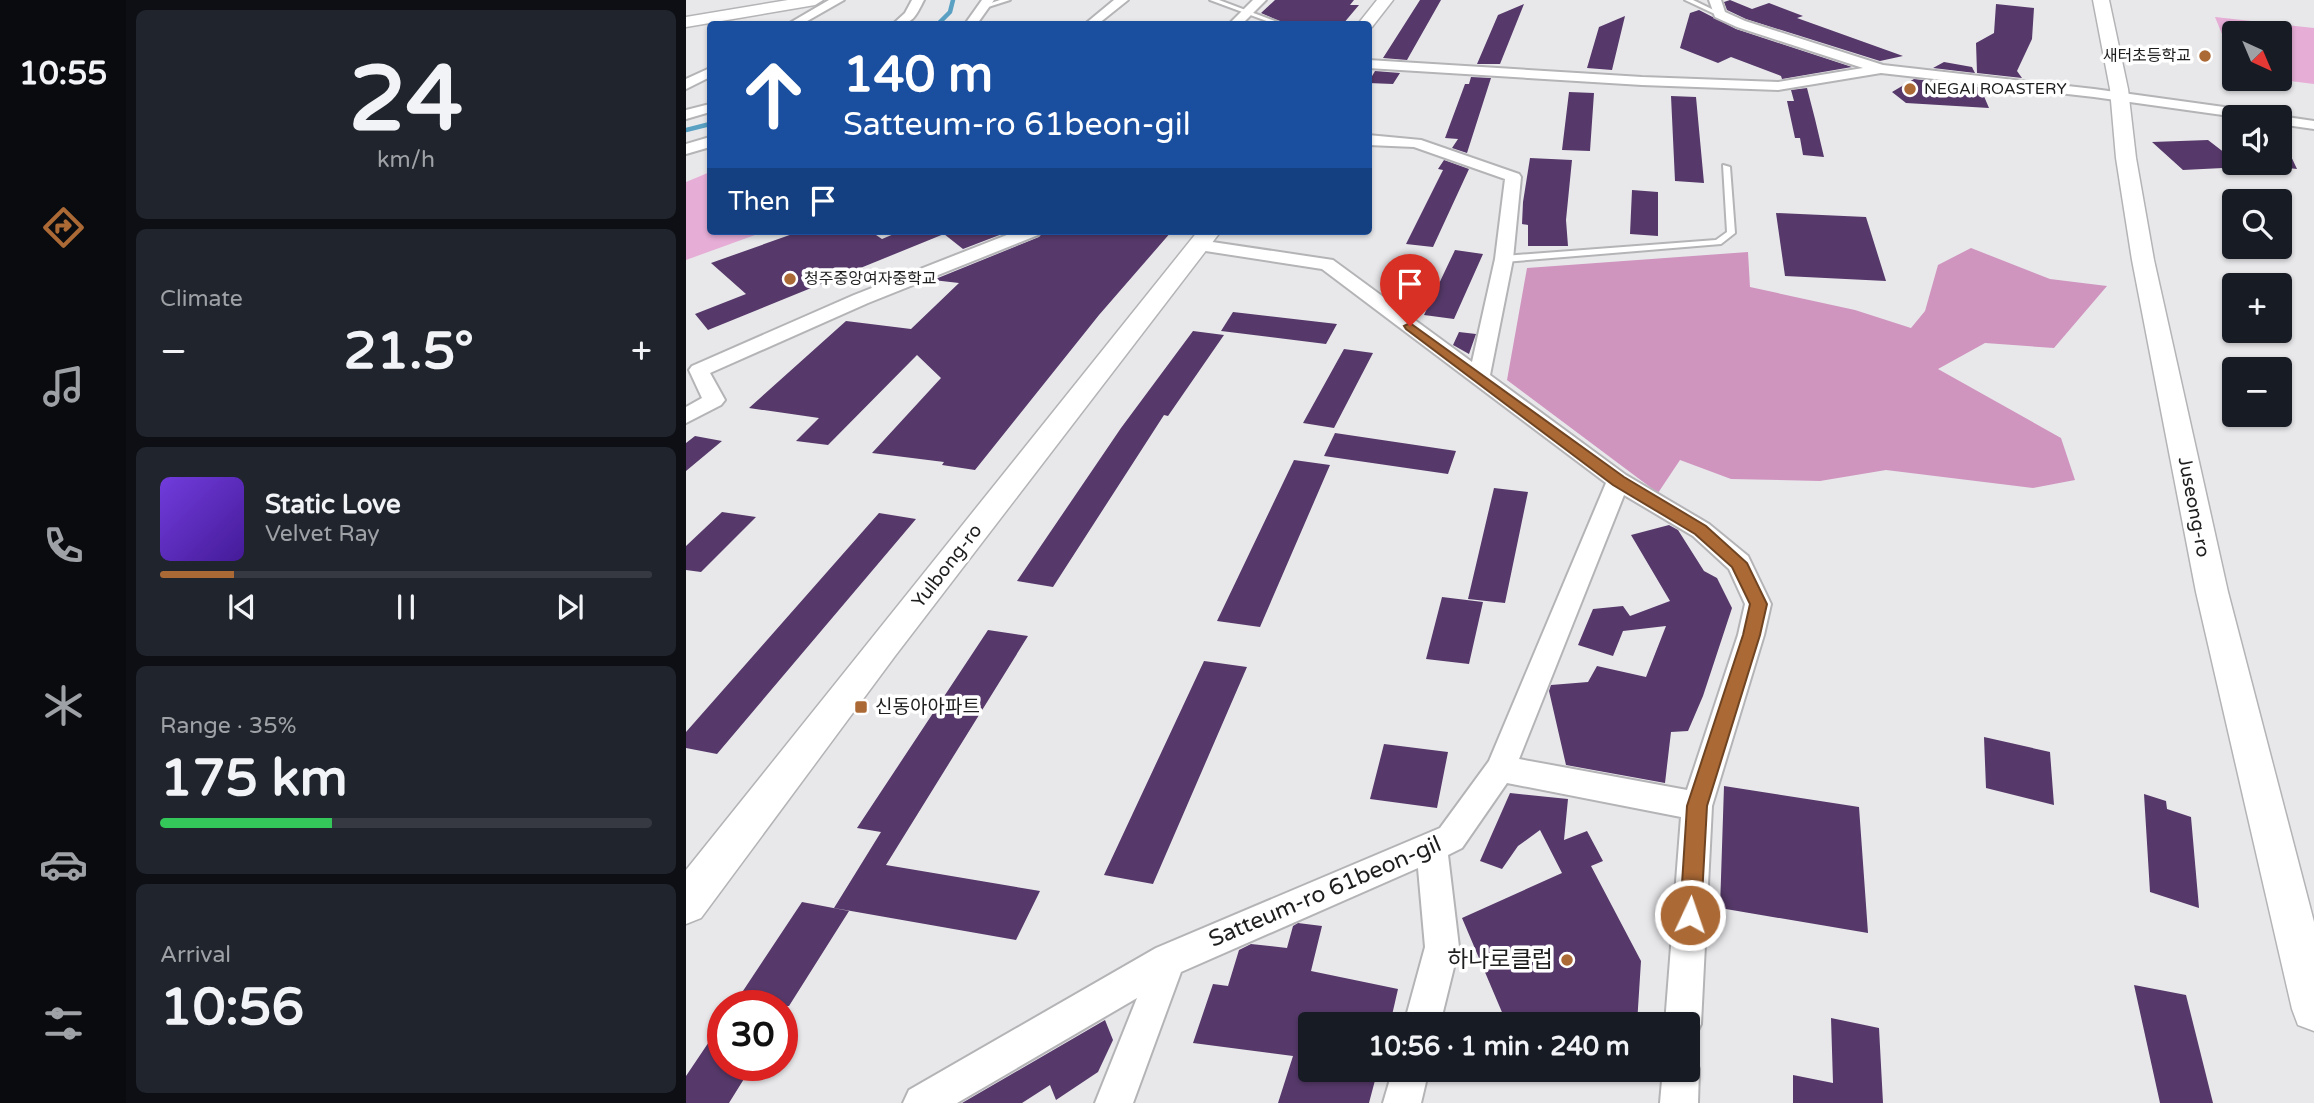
<!DOCTYPE html>
<html lang="en">
<head>
<meta charset="utf-8">
<style>
	body { margin:0; font-family:"Varela Round","Noto Sans KR",sans-serif; background:#20242c; color:#f1f3f6; height:100vh; display:flex; flex-direction:column; font-size:26px; white-space:nowrap }
	* { box-sizing:border-box; margin:0 }
	p { font-size:23px; color:#9ea1a6 }
	.icon { flex:none; width:38px; height:38px; fill:none; stroke:currentColor; stroke-width:2; stroke-linecap:round; stroke-linejoin:round }
	.map { position:relative; flex:1; overflow:hidden }
	.details { display:flex; flex-direction:column; gap:10px; padding:10px; background:#0d0f14; width:560px }
	.details>* { flex:none }
	.guide { position:absolute; left:21px; top:21px; width:665px; height:214px; border-radius:7px; box-shadow:0 2px 5px #0004; background:#1a4fa0; color:#fff; overflow:hidden }
	.needle { width:46px; rotate:136deg }
	.tools { position:absolute; left:1536px; top:21px; display:grid; gap:14px }
	.tools a { display:grid; place-items:center; width:70px; height:70px; border-radius:7px; background:#171b24; box-shadow:0 2px 5px #0004; font-size:35px }
	.speed { position:absolute; left:21px; top:990px; display:flex; gap:14px; font-size:35px; font-weight:700; text-align:center }
	.speed>* { display:grid; place-content:center; width:91px; height:91px; border-radius:50%; background:#171b24; box-shadow:0 2px 5px #0004; line-height:1 }
	.speed .limit { border:10px solid #d22; background:#fff; color:#111 }
	.pin { position:absolute; display:grid; place-items:center; width:60px; height:60px; color:#fff; margin:-72px -30px; border-radius:50% 50% 50% 0; rotate:-45deg; box-shadow:0 0 7px #0007 }
	.pin .icon { rotate:45deg }
	.me { position:absolute; width:77px; margin:-38px; rotate:3deg; stroke-linejoin:round; filter:drop-shadow(0 0 5px #0008) }
	.turn { display:flex; align-items:center; gap:24px; height:147px; padding:0 21px; font-size:32px }
	.turn .icon { width:91px; height:91px; stroke-width:2.5 }
	.turn b { display:block; font-size:49px; line-height:60px }
	.then { display:flex; align-items:center; height:66px; padding:0 21px; background:#0003; gap:14px; font-size:26px }
	.big { font-size:52px; font-weight:800; line-height:1.1 }
	.details .tile { flex:1; display:flex; flex-direction:column; justify-content:center; gap:10px; min-width:0; padding:0 24px; border-radius:10px; background:#20242c }
	.details .dial { align-items:center; gap:0 }
	.dial b { font-size:91px; line-height:1 }
	.song { display:flex; align-items:center; gap:21px }
	.cover { width:84px; height:84px; border-radius:10px; background:linear-gradient(135deg,hsl(260 70% 55%),hsl(260 70% 35%)) }
	.played { height:7px; border-radius:4px; background:linear-gradient(90deg,#ab6935 15%,#363941 15%) }
	.keys { display:flex; justify-content:space-around; direction:ltr }
	.heat { display:flex; justify-content:space-between; align-items:center; font-size:38px; direction:ltr }
	.charge { height:10px; border-radius:5px; background:linear-gradient(90deg,#34c759 35%,#363941 0) }
	.trip { position:absolute; left:612px; top:1012px; width:402px; height:70px; border-radius:7px; background:#171b24; box-shadow:0 2px 5px #0004; font-weight:800; line-height:70px; text-align:center }
	main { display:flex; flex:1; min-height:0 }
	.tabs { display:flex; flex-direction:column; width:126px; justify-content:space-around; align-items:center; background:#090b0e; color:#9ea1a6 }
	.tabs .icon { width:49px; height:49px }
	.tabs .on { color:#ab6935 }
	.tabs b { font-size:32px; color:#f1f3f6 }
	.map>svg:first-child { display:block }
	.green { fill:#e6add6 }
	.forest { fill:#cf95bf }
	.lines { fill:none; stroke-linecap:round; stroke-linejoin:round }
	.stream { stroke:#59a0c3; stroke-width:4.5 }
	.building { fill:#56396a }
	.service-casing { stroke:#b4b4b7; stroke-width:4 }
	.minor-casing { stroke:#b4b4b7; stroke-width:4 }
	.tertiary-casing { stroke:#b4b4b7; stroke-width:3 }
	.service { fill:#fff; fill-rule:evenodd }
	.minor { fill:#fff; fill-rule:evenodd }
	.tertiary { fill:#fff; fill-rule:evenodd }
	.route { fill:#ab6935; stroke:#6f4422; stroke-width:2 }
	.poi-dot { fill:#ab6935; stroke:#fff; stroke-width:2.5 }
	.labels { text-anchor:middle; dominant-baseline:central; stroke-width:7; stroke-linejoin:round; paint-order:stroke }
	.far-poi-label { font-size:16px; fill:#1e1e1f; stroke:#fff; text-anchor:start }
	.street-label { font-size:19px; fill:#1e1e1f; stroke:#fff }
	.poi-label { font-size:19px; fill:#1e1e1f; stroke:#fff; text-anchor:start }
	.near-street-label { font-size:23px; fill:#1e1e1f; stroke:#fff }
	.near-poi-label { font-size:23px; fill:#1e1e1f; stroke:#fff; text-anchor:end }
</style>
</head>
<body>
<main>
<nav class="tabs">
<b>10:55</b>
<svg class="icon on" aria-label="directions" viewBox="0 0 24 24"><path d="M12 3l9 9-9 9-9-9zM9 14v-3h6M13 9l2 2-2 2"/></svg>
<svg class="icon" aria-label="music" viewBox="0 0 24 24"><path d="M9 18V5l10-2v13"/><circle cx="6" cy="18" r="3"/><circle cx="16" cy="16" r="3"/></svg>
<svg class="icon" aria-label="phone" viewBox="0 0 24 24"><path d="M5 4h4l2 5-3 2q2 4 5 5l2-3 5 2v4C11 20 4 13 5 4z"/></svg>
<svg class="icon" aria-label="climate" viewBox="0 0 24 24"><path d="M12 3v18M4 7l16 10M4 17L20 7"/></svg>
<svg class="icon" aria-label="car" viewBox="0 0 24 24"><path d="M5 17H2v-5l4-1 3-4h7l3 4 3 1v5h-3M9 17h6M6 11h13"/><circle cx="7" cy="17" r="2"/><circle cx="17" cy="17" r="2"/></svg>
<svg class="icon" aria-label="filters" viewBox="0 0 24 24"><path d="M4 7h16M4 17h16"/><circle cx="9" cy="7" r="2"/><circle cx="15" cy="17" r="2"/></svg>
</nav>
<section class="details">
<div class="tile dial"><b>24</b><p>km/h</p></div>
<div class="tile"><p>Climate</p>
<div class="heat"><a>−</a><b class="big">21.5°</b><a>+</a></div>
</div>
<div class="tile">
<div class="song"><i class="cover"></i><div><b>Static Love</b><p>Velvet Ray</p></div></div>
<div class="played"></div>
<div class="keys"><svg class="icon" aria-label="previous" viewBox="0 0 24 24"><path d="M18 5L8 12l10 7zM5 5v14"/></svg><svg class="icon" aria-label="pause" viewBox="0 0 24 24"><path d="M8 5v14M16 5v14"/></svg><svg class="icon" aria-label="next" viewBox="0 0 24 24"><path d="M6 5l10 7-10 7zM19 5v14"/></svg></div>
</div>
<div class="tile"><p>Range · 35%</p><b class="big">175 km</b><div class="charge"></div></div>
<div class="tile"><p>Arrival</p><b class="big">10:56</b></div>
</section>
<div class="map">
<svg width="1628" height="1103" viewBox="0 0 1628 1103">
	<rect width="100%" height="100%" fill="#e8e8eb"/>
	<path class="green" d="M1529,17L1628,28V84L1588,79H1594V33H1549V66Z
		M24,172V231H80L0,260V182Z"/>
	<path class="forest" d="M1285,248L1364,279L1421,286L1368,348L1299,343L1252,369L1375,438L1389,480L1347,488L1200,470L1134,481L1045,479L994,460L972,493L821,380L841,268L1062,252L1064,287L1169,310L1225,328L1239,311L1252,265Z"/>
	<g class="lines">
		<path class="stream" d="M252,24L264,12L267,0
			M0,130L24,124"/>
	</g>
	<path class="building" d="M589,0H668L664,5H673L657,24H600L575,13Z
		M734,0H755L721,60L697,58Z
		M1044,0L1066,9L1083,3L1117,16L1111,18L1217,56L1194,61L1060,19L1041,10L1038,2Z
		M838,4L814,64H791L812,15Z
		M1310,4L1348,8L1346,39L1331,71L1336,78L1291,73L1290,43L1308,33Z
		M1013,10L1050,29L1166,67L1096,79L1095,76L1045,57L1032,63L994,48L1004,13Z
		M939,16L926,70L901,68L913,27Z
		M1258,62L1286,67L1289,73L1247,68Z
		M689,71L714,73L707,84L682,83Z
		M785,77L805,78L781,153L766,148L772,139L759,138L779,84H783Z
		M1228,79L1294,87L1303,108L1220,103L1206,92Z
		M1121,88L1129,119L1138,157L1117,155L1114,138H1109L1101,101H1108L1105,90Z
		M883,92L908,93L904,151L876,150Z
		M985,96L1010,97L1018,183L989,181Z
		M1594,133L1602,150L1611,169L1576,165L1575,163H1594Z
		M1522,140L1557,167L1497,170L1466,142Z
		M844,158L886,160L880,220L882,246H842V225L836,224L837,202Z
		M758,160L783,169L747,247L720,244L757,170L752,169Z
		M946,190L972,192V236L944,234Z
		M1090,213L1180,217L1200,281L1099,276Z
		M115,231H184L196,239L215,231H324L277,249L258,234L22,330L9,314L60,294L25,263Z
		M358,231H486L413,315L289,470L256,465L258,462L186,453L255,378L231,355L142,445L110,441L133,418L63,408L160,321L225,329L273,283L247,280L353,237Z
		M769,250L797,254L768,319L738,315Z
		M547,312L651,324L640,344L535,331Z
		M507,331L538,335L482,416L478,415L367,587L331,581L435,428Z
		M773,332L790,334L783,354L767,345Z
		M658,349L687,353L648,428L617,423Z
		M649,433L770,451L762,474L638,456Z
		M9,436L36,441L0,471V443Z
		M608,460L644,465L574,627L531,621Z
		M808,488L842,492L819,603L782,599Z
		M36,512L70,517L15,572L0,570V546Z
		M193,513L230,519L31,754L0,748V732Z
		M983,525L992,530L1018,571L1031,578L1046,608L1017,696L1002,731L985,732L979,783L880,765L863,691L865,685L902,682L911,666L960,677L980,626L937,631L927,656L892,645L907,609L937,606L944,616L984,601L945,535Z
		M756,597L797,602L783,664L740,659Z
		M302,630L342,636L200,865L354,891L330,940L148,908L195,832L171,828Z
		M518,661L561,667L467,884L418,875Z
		M1298,737L1364,752L1368,805L1300,788Z
		M698,744L762,752L751,808L684,799Z
		M1038,786L1173,807L1182,933L1034,908Z
		M824,793L882,799L878,840L901,831L917,861L905,866L955,961L951,1024H821L776,918L876,873L854,830L832,846L816,869L794,861Z
		M1458,794L1480,801L1481,809L1505,817L1513,908L1464,892Z
		M116,902L163,911L103,1006H47Z
		M612,923L636,926L625,971L712,989L704,1024H625V1069H692L683,1103H592L607,1056L507,1043L527,984L542,986L553,950L565,944L601,948L607,926Z
		M1448,985L1500,995L1527,1103H1474Z
		M1145,1018L1193,1028L1197,1103H1107V1075L1147,1083Z
		M419,1020L427,1040L412,1072L370,1100L364,1085L336,1103H276Z
		M37,1021V1066H66L43,1103H0V1076Z"/>
	<g class="lines">
		<g class="service-casing">
			<path id="service" d="M314,0H324L299,8L296,6Z
				M524,0H533L597,24H589Z
				M999,0H1007L1036,14L1031,15Z
				M1037,165L1044,167L1049,233L1035,244L818,262L814,259L818,256L1030,240L1041,232Z"/>
		</g>
		<g class="minor-casing">
			<path id="minor" d="M143,0H158L116,24H102Z
				M226,0H238C229,17 228,24 207,24L219,13Z
				M296,0H308L291,24H279Z
				M428,0H442L412,24H399Z
				M567,0H580L556,24H543Z
				M1023,0H1035L1039,12L1059,21L1197,65L1408,89L1581,113L1588,117H1551L1408,97L1195,73L1092,90L956,85L682,68V60L956,77L1092,82L1177,68L1051,27L1029,17Z
				M24,68V77L0,89V79Z
				M24,104V112L0,119V110Z
				M1594,116L1628,121V129L1594,124V117H1589Z
				M682,135L735,140L833,174L835,177L827,259L804,375L940,475L1023,524L1062,556L1085,604L1078,635L1026,806L1015,1024L1009,1036L1003,1039V1024H979L995,817L821,783L776,848L762,855L773,947L754,1024H718L739,947L732,868L495,972L447,1103H409L451,998L271,1103H217L223,1090L470,948L754,828L803,761L920,483L636,269L513,250L504,245L513,240L647,260L786,362L809,259L819,179L728,147L682,145ZM938,495L1007,536L1043,569L1059,604L1052,635L1001,790L833,759Z
				M24,137V147L0,154V144Z
				M331,231H355L352,235L182,303L24,373L39,400L35,405L0,423V407L16,398L3,370L6,366L168,295Z
				M1003,1054L1008,1056L1013,1069L1012,1103H974L977,1069H1003Z
				M707,1069H743L735,1103H697Z"/>
		</g>
		<g class="tertiary-casing">
			<path id="tertiary" d="M102,0H137L129,5L0,27V17Z
				M691,0H707L686,27L682,28V24H672Z
				M1407,0H1423L1442,89L1450,158L1468,260L1542,592L1628,922V1031L1612,1025L1606,1009L1510,592L1446,260L1430,158L1424,89Z
				M512,231H535L209,656L15,918L0,924V870Z"/>
		</g>
		<use href="#service" class="service"/>
		<use href="#minor" class="minor"/>
		<use href="#tertiary" class="tertiary"/>
	</g>
	<path class="route" d="M724,323L938,477L1020,526L1061,563L1081,604L1074,635L1021,806L1015,915L1012,922L1004,925L997,922L994,915L1001,806L1057,635L1064,604L1046,567L1009,534L927,485L720,329L718,326Z"/>
	<g class="poi-dot">
		<circle cx="1519" cy="56" r="7"/>
		<circle cx="1224" cy="89" r="7"/>
		<circle cx="104" cy="279" r="7"/>
		<rect x="168" y="700" width="14" height="14" rx="3.5"/>
		<circle cx="881" cy="960" r="7"/>
	</g>
	<g class="labels">
		<g class="far-poi-label">
			<text x="1505" y="56" text-anchor="end">새터초등학교</text>
			<text x="1238" y="89">NEGAI ROASTERY</text>
			<text x="118" y="279">청주중앙여자중학교</text>
		</g>
		<g class="street-label">
			<text transform="translate(1508 507) rotate(79)">Juseong-ro</text>
			<text transform="translate(261 566) rotate(-52)">Yulbong-ro</text>
		</g>
		<g class="poi-label">
			<text x="189" y="707">신동아아파트</text>
		</g>
		<g class="near-street-label">
			<text transform="translate(639 892) rotate(-23)">Satteum-ro 61beon-gil</text>
		</g>
		<g class="near-poi-label">
			<text x="867" y="960">하나로클럽</text>
		</g>
	</g>
</svg>
<div class="tools">
<a><svg class="needle" viewBox="-14 -14 28 28"><path d="M0-13l5 13h-10z" fill="#e53935"/><path d="M0 13l5-13h-10z" fill="#9ea1a6"/></svg></a>
<a><svg class="icon" aria-label="sound" viewBox="0 0 24 24"><path d="M4 9h4l5-4v14l-5-4H4zM17 9q2 3 0 6"/></svg></a>
<a><svg class="icon" aria-label="search" viewBox="0 0 24 24"><circle cx="10" cy="10" r="6"/><path d="M15 15l6 6"/></svg></a>
<a>+</a>
<a>−</a>
</div>
<div class="speed"><div class="limit">30</div></div>
<div class="pin" style="left:724px;top:326px;background:#d93025"><svg class="icon" aria-label="arrive" viewBox="0 0 24 24"><path d="M6 21V4h12l-3 4 3 4H6"/></svg></div>
<svg class="me" style="left:1004px;top:915px" viewBox="-20 -20 40 40"><circle r="17" fill="#ab6935" stroke="#fff" stroke-width="3"/><path d="M0-11L8 9 0 5-8 9z" fill="#fff"/></svg>
<div class="trip">10:56 · 1 min · 240 m</div>
<div class="guide">
<div class="turn"><svg class="icon" aria-label="ahead" viewBox="0 0 24 24"><path d="M12 20V5M6 11l6-6 6 6"/></svg><div><b>140 m</b>Satteum-ro 61beon-gil</div></div>
<div class="then">Then<svg class="icon" aria-label="arrive" viewBox="0 0 24 24"><path d="M6 21V4h12l-3 4 3 4H6"/></svg></div>
</div>
</div>
</main>
</body>
</html>
